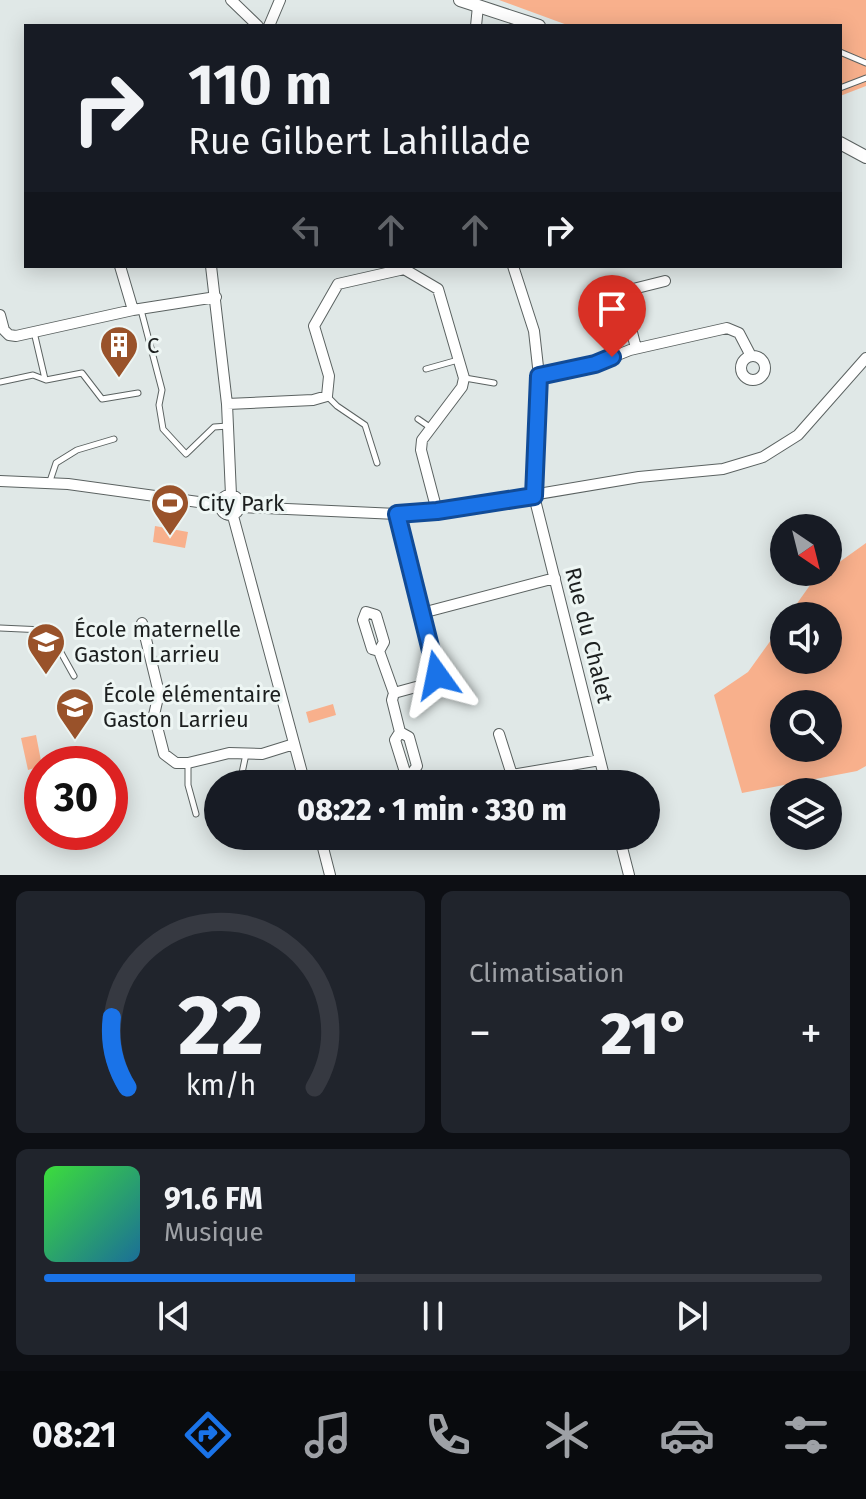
<!DOCTYPE html>
<html lang="fr">
<head>
<meta charset="utf-8">
<style>
	body { margin:0; font-family:"Fira Sans",sans-serif; background:#20242c; color:#f1f3f6; height:100vh; display:flex; flex-direction:column; font-size:30px; white-space:nowrap }
	* { box-sizing:border-box; margin:0 }
	p { font-size:26px; color:#9ea1a6 }
	.icon { flex:none; width:44px; height:44px; fill:none; stroke:currentColor; stroke-width:2; stroke-linecap:round; stroke-linejoin:round }
	.map { position:relative; height:875px; overflow:hidden }
	.details { display:flex; flex-direction:column; gap:16px; padding:16px; background:#0d0f14; flex:1 }
	.details>* { flex:none }
	.hud { position:absolute; left:24px; top:24px; width:818px; height:244px; border-radius:0px; box-shadow:0 4px 20px #0003; background:#171b24; color:#f1f3f6; overflow:hidden }
	.needle { width:52px; rotate:145deg }
	.controls { position:absolute; left:770px; top:514px; display:grid; gap:16px }
	.controls a { display:grid; place-items:center; width:72px; height:72px; border-radius:50%; background:#171b24; box-shadow:0 4px 20px #0003; font-size:40px }
	.speed { position:absolute; left:24px; top:746px; display:flex; gap:16px; font-size:40px; font-weight:700; text-align:center }
	.speed>* { display:grid; place-content:center; width:104px; height:104px; border-radius:50%; background:#171b24; box-shadow:0 4px 20px #0003; line-height:1 }
	.speed .limit { border:12px solid #d22; background:#fff; color:#111 }
	.pin { position:absolute; display:grid; place-items:center; width:68px; height:68px; color:#fff; margin:-82px -34px; border-radius:50% 50% 50% 0; rotate:-45deg; box-shadow:0 0 8px #0007 }
	.pin .icon { rotate:45deg }
	.me { position:absolute; width:88px; margin:-44px; rotate:348deg; stroke-linejoin:round; filter:drop-shadow(0 0 6px #0008) }
	.turn { display:flex; align-items:center; gap:28px; height:168px; padding:0 32px; font-size:36px }
	.turn .icon { width:104px; height:104px; stroke-width:2.5 }
	.turn b { display:block; font-size:56px; line-height:68px }
	.lanes { display:flex; align-items:center; height:76px; padding:0 32px; background:#0003; justify-content:center; gap:40px; direction:ltr }
	.lanes .off { opacity:.35 }
	.big { font-size:60px; font-weight:800; line-height:1.1 }
	.details .widget { flex:1; display:flex; flex-direction:column; justify-content:center; gap:12px; min-width:0; padding:0 28px; border-radius:12px; background:#20242c }
	.details .dial { align-items:center; gap:0 }
	.dial svg { height:208px; overflow:visible; fill:none; stroke:#363941; stroke-width:7; stroke-linecap:round; text-anchor:middle }
	.dial text { fill:#f1f3f6; stroke:none }
	.song { display:flex; align-items:center; gap:24px }
	.cover { width:96px; height:96px; border-radius:12px; background:linear-gradient(135deg,hsl(120 70% 55%),hsl(200 70% 35%)) }
	.played { height:8px; border-radius:4px; background:linear-gradient(90deg,#1a73e8 40%,#363941 40%) }
	.keys { display:flex; justify-content:space-around; direction:ltr }
	.heat { display:flex; justify-content:space-between; align-items:center; font-size:44px; direction:ltr }
	.details .tiles { flex:1; display:grid; gap:16px; grid-template-columns:1fr 1fr }
	.widget:last-child { grid-column:span 2 }
	.trip { position:absolute; left:204px; top:770px; width:456px; height:80px; border-radius:40px; background:#171b24; box-shadow:0 4px 20px #0003; font-weight:800; line-height:80px; text-align:center }
	.tab-bar { display:flex; height:128px; justify-content:space-around; align-items:center; background:#090b0e; color:#9ea1a6 }
	.tab-bar .icon { width:56px; height:56px }
	.tab-bar .on { color:#1a73e8 }
	.tab-bar b { font-size:36px; color:#f1f3f6 }
	.map>svg:first-child { display:block }
	.green { fill:#f8b08c; fill-rule:evenodd }
	.lines { fill:none; stroke-linecap:round; stroke-linejoin:round }
	.service-casing { stroke:#5b6261; stroke-width:7 }
	.minor-casing { stroke:#5b6261; stroke-width:12 }
	.tertiary-casing { stroke:#5b6261; stroke-width:14 }
	.service { stroke:#fff; stroke-width:5 }
	.minor { stroke:#fff; stroke-width:10 }
	.tertiary { stroke:#fff; stroke-width:12 }
	.route-casing { stroke:#114b97; stroke-width:20 }
	.route { stroke:#1a73e8; stroke-width:14 }
	.labels { text-anchor:middle; dominant-baseline:central; stroke-width:6; stroke-linejoin:round; paint-order:stroke }
	.poi-label { font-size:22px; fill:#1c1f1f; stroke:#eef6f4; text-anchor:start }
	.street-label { font-size:22px; fill:#1c1f1f; stroke:#eef6f4 }
</style>
</head>
<body>
<div class="map">
<svg width="866" height="875" viewBox="0 0 866 875">
	<rect width="100%" height="100%" fill="#e0e8e7"/>
	<path class="green" d="M499,0H866V86L840,96V26H570Z
		M155,526L188,532L185,548L153,542Z
		M866,543V766L857,771L742,793L714,695L748,672L784,622V660H828V616H788L813,581ZM828,704V748H784V704Z
		M333,704L336,715L309,723L306,712Z
		M36,735L42,766L28,770L21,738Z"/>
	<g class="lines">
		<g class="service-casing">
			<path id="service" d="M840,52L866,63
				M840,88L866,78
				M141,310L162,390L159,405L163,429L186,454L214,427L228,426
				M34,332L45,379
				M426,369L458,360
				M465,378L494,383
				M0,382L33,375L46,380L82,373L102,399L138,393
				M328,397L337,406L365,425L377,463
				M418,419L431,428
				M50,481L56,463L77,450L114,439
				M0,628L44,630L54,640L74,676
				M188,764V785L196,814
				M245,784L242,773L246,754"/>
		</g>
		<g class="minor-casing">
			<path id="minor" d="M231,0L258,26
				M269,26L280,0
				M476,26L478,6
				M120,266L133,310
				M211,266L227,404L231,495
				M513,266L534,331L539,376L534,496L606,784
				M0,315L4,330L9,335L16,336L133,310L216,297
				M636,348L623,297L629,290L665,281
				M741 368a12 12 0 1 1 24 0a12 12 0 1 1-24 0Z
				M539,376L595,364L630,350L727,328L739,333L751,356
				M227,404L313,400L327,396L329,376L314,326L338,284L404,269L438,289L464,378L462,387L422,440L421,450L437,511
				M0,481L68,484L220,505
				M220 505a10 10 0 1 1 20 0a10 10 0 1 1-20 0Z
				M241,507L397,514L437,511L639,477L723,469L763,457L798,435L866,358
				M233,516L305,784
				M422,613L555,578
				M142,623L159,693L154,715L164,754L176,763H188L229,753L262,754L294,744
				M379,651L384,642L376,615L366,612L363,620L372,649L379,651L394,693L427,684L437,675L397,514
				M394,693L392,700L400,732L409,737L417,766L410,776L405,772L395,740L400,732
				M499,734L512,775L600,760
				M320,836L330,875
				M619,836L629,875"/>
		</g>
		<g class="tertiary-casing">
			<path id="tertiary" d="M460,0L539,26
				M840,143L866,157"/>
		</g>
		<use href="#service" class="service"/>
		<use href="#minor" class="minor"/>
		<use href="#tertiary" class="tertiary"/>
	</g>
	<g class="lines">
		<g class="route-casing">
			<path id="route" d="M437,675L397,514L437,511L534,496L539,376L595,364L612,357"/>
		</g>
		<use href="#route" class="route"/>
	</g>
	<defs>
		<g id="building-pin" transform="scale(2)"><path d="M0 17L-7.5 6A9.5 9.5 0 1 1 7.5 6Z" fill="#99522a" stroke="#eef6f4"/><path d="M-4-6H4V6H1V3H-1V6H-4ZM-2.5-4.3h1.7v1.8h-1.7ZM.8-4.3h1.7v1.8H.8ZM-2.5-1h1.7V.8h-1.7ZM.8-1h1.7V.8H.8Z" fill="#fff"/></g>
		<g id="stadium-pin" transform="scale(2)"><path d="M0 17L-7.5 6A9.5 9.5 0 1 1 7.5 6Z" fill="#99522a" stroke="#eef6f4"/><path d="M0-5a6.5 5 0 1 0 0 10a6.5 5 0 1 0 0-10ZM-3.5-1.8h7v3.6h-7Z" fill="#fff"/></g>
		<g id="school-pin" transform="scale(2)"><path d="M0 17L-7.5 6A9.5 9.5 0 1 1 7.5 6Z" fill="#99522a" stroke="#eef6f4"/><path d="M0-5L7-2L0 1L-7-2ZM-4 1L0 2.5L4 1V4Q0 6-4 4Z" fill="#fff"/></g>
	</defs>
	<g fill-rule="evenodd">
		<use href="#building-pin" x="119" y="345"/>
		<use href="#stadium-pin" x="170" y="503"/>
		<use href="#school-pin" x="46" y="642"/>
		<use href="#school-pin" x="75" y="707"/>
	</g>
	<g class="labels">
		<g class="poi-label">
			<text x="147" y="345">C</text>
			<text x="198" y="503">City Park</text>
			<text x="74" y="629">École maternelle<tspan x="74" dy="25">Gaston Larrieu</tspan></text>
			<text x="103" y="694">École élémentaire<tspan x="103" dy="25">Gaston Larrieu</tspan></text>
		</g>
		<g class="street-label">
			<text transform="translate(589 635) rotate(76)">Rue du Chalet</text>
		</g>
	</g>
</svg>
<div class="controls">
<a><svg class="needle" viewBox="-14 -14 28 28"><path d="M0-13l5 13h-10z" fill="#e53935"/><path d="M0 13l5-13h-10z" fill="#9ea1a6"/></svg></a>
<a><svg class="icon" aria-label="sound" viewBox="0 0 24 24"><path d="M4 9h4l5-4v14l-5-4H4zM17 9q2 3 0 6"/></svg></a>
<a><svg class="icon" aria-label="search" viewBox="0 0 24 24"><circle cx="10" cy="10" r="6"/><path d="M15 15l6 6"/></svg></a>
<a><svg class="icon" aria-label="layers" viewBox="0 0 24 24"><path d="M12 4l9 5-9 5-9-5zM3 14l9 5 9-5"/></svg></a>
</div>
<div class="speed"><div class="limit">30</div></div>
<div class="pin" style="left:612px;top:357px;background:#d93025"><svg class="icon" aria-label="arrive" viewBox="0 0 24 24"><path d="M6 21V4h12l-3 4 3 4H6"/></svg></div>
<svg class="me" style="left:437px;top:675px" viewBox="-20 -20 40 40"><path d="M0-17L14 15 0 8-14 15z" fill="#1a73e8" stroke="#fff" stroke-width="4"/></svg>
<div class="trip">08:22 · 1 min · 330 m</div>
<div class="hud">
<div class="turn"><svg class="icon" aria-label="right" viewBox="0 0 24 24"><path d="M7 20v-9h11M14 6l5 5-5 5"/></svg><div><b>110 m</b>Rue Gilbert Lahillade</div></div>
<div class="lanes"><svg class="icon off" aria-label="left" viewBox="0 0 24 24"><path d="M17 20v-9H6M10 6l-5 5 5 5"/></svg><svg class="icon off" aria-label="ahead" viewBox="0 0 24 24"><path d="M12 20V5M6 11l6-6 6 6"/></svg><svg class="icon off" aria-label="ahead" viewBox="0 0 24 24"><path d="M12 20V5M6 11l6-6 6 6"/></svg><svg class="icon" aria-label="right" viewBox="0 0 24 24"><path d="M7 20v-9h11M14 6l5 5-5 5"/></svg></div>
</div>
</div>
<section class="details">
<div class="tiles">
<div class="widget dial"><svg viewBox="0 0 100 80">
<path d="M14 69A42 42 0 1 1 86 69"/>
<path d="M14 69A42 42 0 0 1 8 42" stroke="#1a73e8"/>
<text x="50" y="56" font-size="32" font-weight="700">22</text>
<text x="50" y="72" font-size="11">km/h</text>
</svg></div>
<div class="widget"><p>Climatisation</p>
<div class="heat"><a>−</a><b class="big">21°</b><a>+</a></div>
</div>
<div class="widget">
<div class="song"><i class="cover"></i><div><b>91.6 FM</b><p>Musique</p></div></div>
<div class="played"></div>
<div class="keys"><svg class="icon" aria-label="previous" viewBox="0 0 24 24"><path d="M18 5L8 12l10 7zM5 5v14"/></svg><svg class="icon" aria-label="pause" viewBox="0 0 24 24"><path d="M8 5v14M16 5v14"/></svg><svg class="icon" aria-label="next" viewBox="0 0 24 24"><path d="M6 5l10 7-10 7zM19 5v14"/></svg></div>
</div>
</div>
</section>
<nav class="tab-bar">
<b>08:21</b>
<svg class="icon on" aria-label="directions" viewBox="0 0 24 24"><path d="M12 3l9 9-9 9-9-9zM9 14v-3h6M13 9l2 2-2 2"/></svg>
<svg class="icon" aria-label="music" viewBox="0 0 24 24"><path d="M9 18V5l10-2v13"/><circle cx="6" cy="18" r="3"/><circle cx="16" cy="16" r="3"/></svg>
<svg class="icon" aria-label="phone" viewBox="0 0 24 24"><path d="M5 4h4l2 5-3 2q2 4 5 5l2-3 5 2v4C11 20 4 13 5 4z"/></svg>
<svg class="icon" aria-label="climate" viewBox="0 0 24 24"><path d="M12 3v18M4 7l16 10M4 17L20 7"/></svg>
<svg class="icon" aria-label="car" viewBox="0 0 24 24"><path d="M5 17H2v-5l4-1 3-4h7l3 4 3 1v5h-3M9 17h6M6 11h13"/><circle cx="7" cy="17" r="2"/><circle cx="17" cy="17" r="2"/></svg>
<svg class="icon" aria-label="filters" viewBox="0 0 24 24"><path d="M4 7h16M4 17h16"/><circle cx="9" cy="7" r="2"/><circle cx="15" cy="17" r="2"/></svg>
</nav>
</body>
</html>
